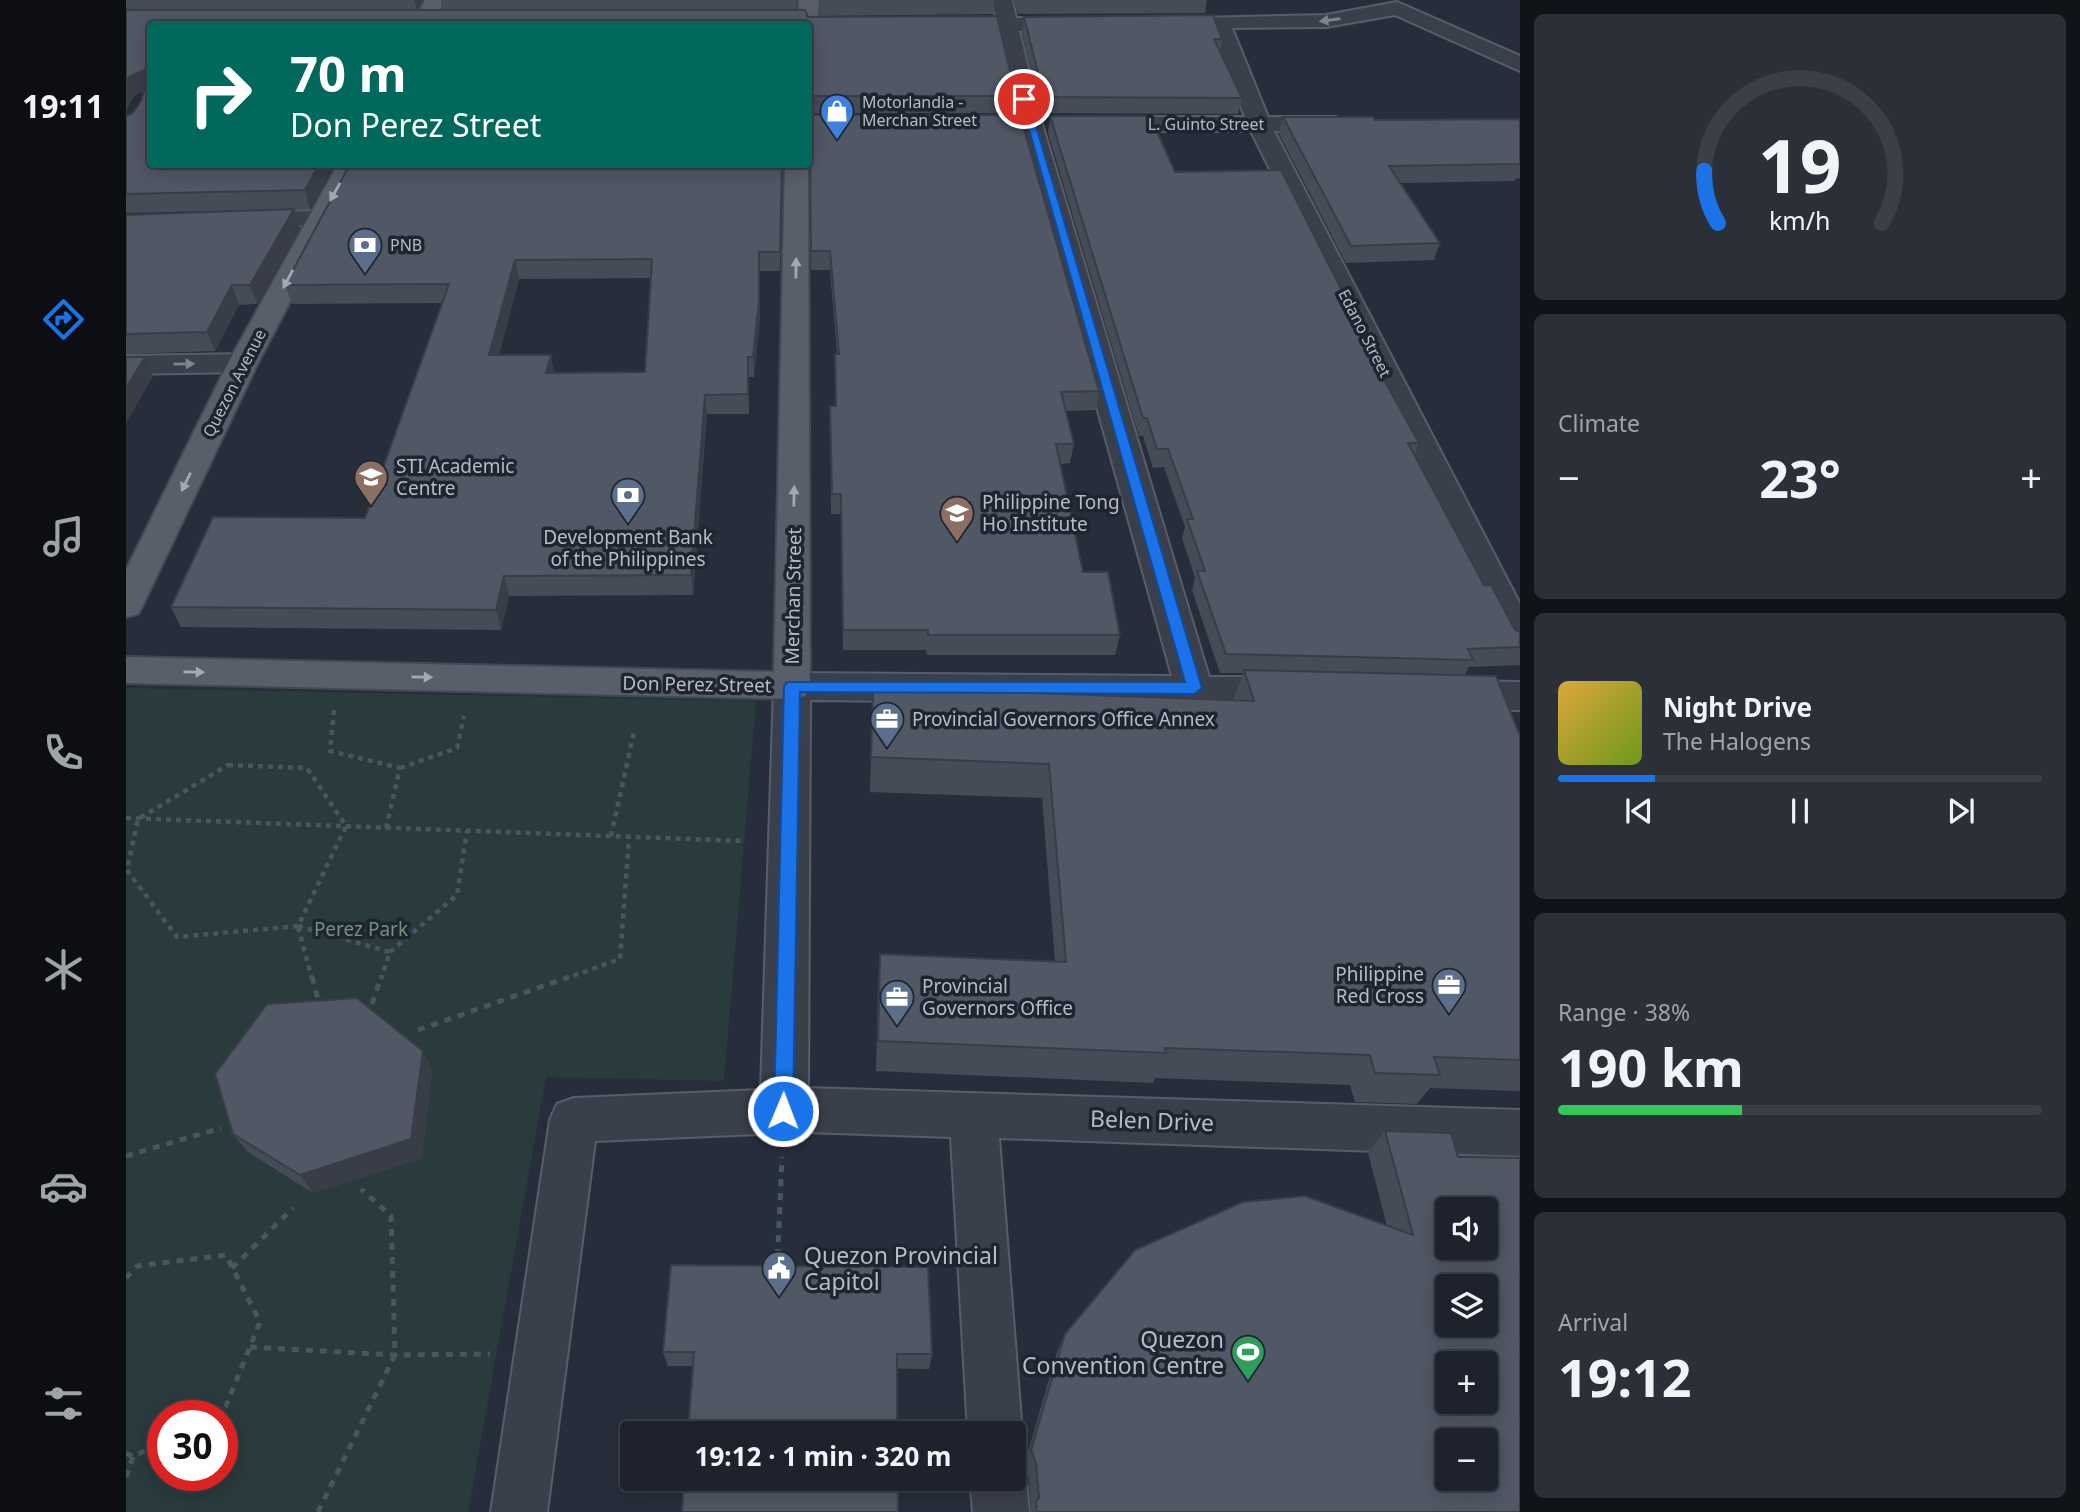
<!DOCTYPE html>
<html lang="en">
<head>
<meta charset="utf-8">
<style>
	body { margin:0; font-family:"Noto Sans",sans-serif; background:#2a2f38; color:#f1f3f6; height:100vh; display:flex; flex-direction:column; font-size:26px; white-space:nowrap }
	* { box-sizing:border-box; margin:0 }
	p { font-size:23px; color:#a0a4a9 }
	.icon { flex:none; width:38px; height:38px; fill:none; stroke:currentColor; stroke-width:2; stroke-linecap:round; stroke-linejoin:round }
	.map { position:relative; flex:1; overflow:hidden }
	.details { display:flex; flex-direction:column; gap:14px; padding:14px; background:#101318; width:560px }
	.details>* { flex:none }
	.top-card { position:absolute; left:21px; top:21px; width:665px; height:147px; border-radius:7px; box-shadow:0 4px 18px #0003,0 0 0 2px #3b3f48; background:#00695c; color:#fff; overflow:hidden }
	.buttons { position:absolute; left:1309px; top:1197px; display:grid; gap:14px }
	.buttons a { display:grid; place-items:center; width:63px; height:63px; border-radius:7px; background:#1d222c; box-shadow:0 4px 18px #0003,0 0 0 2px #3b3f48; font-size:35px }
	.speed { position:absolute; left:21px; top:1400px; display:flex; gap:14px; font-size:35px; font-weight:700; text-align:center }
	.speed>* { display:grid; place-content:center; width:91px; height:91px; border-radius:50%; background:#1d222c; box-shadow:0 4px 18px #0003,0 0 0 2px #3b3f48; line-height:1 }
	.speed .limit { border:10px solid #d22; background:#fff; color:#111 }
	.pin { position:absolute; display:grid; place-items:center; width:60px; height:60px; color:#fff; margin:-30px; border:4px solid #fff; border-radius:50%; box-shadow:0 2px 7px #0007 }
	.me { position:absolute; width:77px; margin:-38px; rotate:1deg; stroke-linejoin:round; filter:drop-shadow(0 0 5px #0008) }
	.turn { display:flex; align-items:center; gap:24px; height:147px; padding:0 28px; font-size:32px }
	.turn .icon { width:91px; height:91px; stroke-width:2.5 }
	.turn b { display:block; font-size:49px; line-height:60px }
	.big { font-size:52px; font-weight:700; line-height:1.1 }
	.details .widget { flex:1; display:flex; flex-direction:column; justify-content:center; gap:10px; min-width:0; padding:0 24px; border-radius:10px; background:#2a2f38 }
	.details .dial { align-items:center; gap:0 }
	.dial svg { height:182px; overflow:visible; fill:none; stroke:#3b3f48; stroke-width:7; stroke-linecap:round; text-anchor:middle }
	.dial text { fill:#f1f3f6; stroke:none }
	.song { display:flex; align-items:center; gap:21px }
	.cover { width:84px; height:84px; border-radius:10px; background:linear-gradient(135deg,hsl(40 70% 55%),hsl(80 70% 35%)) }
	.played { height:7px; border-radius:4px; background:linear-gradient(90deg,#1a73e8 20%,#3b3f48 20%) }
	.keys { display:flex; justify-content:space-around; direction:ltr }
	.heat { display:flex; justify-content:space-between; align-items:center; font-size:38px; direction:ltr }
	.charge { height:10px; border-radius:5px; background:linear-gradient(90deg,#34c759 38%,#3b3f48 0) }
	.trip { position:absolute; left:494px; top:1421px; width:406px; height:70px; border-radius:7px; background:#1d222c; box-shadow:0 4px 18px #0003,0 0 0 2px #3b3f48; font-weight:700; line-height:70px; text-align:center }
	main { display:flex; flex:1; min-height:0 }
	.tabs { display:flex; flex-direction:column; width:126px; justify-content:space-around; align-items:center; background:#0c0e12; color:#a0a4a9 }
	.tabs .icon { width:49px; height:49px }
	.tabs .current { color:#1a73e8 }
	.tabs b { font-size:32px; color:#f1f3f6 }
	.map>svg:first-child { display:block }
	.green { fill:#2a3b3d; fill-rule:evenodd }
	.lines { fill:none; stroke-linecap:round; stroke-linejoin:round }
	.minor-casing { stroke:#585e69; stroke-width:4 }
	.major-casing { stroke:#434954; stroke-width:4 }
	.path-far1 { stroke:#48575b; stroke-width:4.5; stroke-dasharray:5 5; stroke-linecap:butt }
	.path { stroke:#48575b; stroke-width:5; stroke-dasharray:7 7; stroke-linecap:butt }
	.minor { fill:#3a404b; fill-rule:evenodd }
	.major { fill:#585f6b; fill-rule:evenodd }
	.wall { fill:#454b57; fill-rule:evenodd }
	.shaded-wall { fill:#383d47 }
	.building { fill:#505765; stroke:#383d47; stroke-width:2; fill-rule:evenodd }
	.oneway { fill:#7e848f }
	.oneway2 { fill:#a3a9b4 }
	.route { fill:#1a73e8; stroke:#114b97; stroke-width:2 }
	.labels { text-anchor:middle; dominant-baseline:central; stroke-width:7; stroke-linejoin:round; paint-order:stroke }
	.far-poi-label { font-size:16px; fill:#b6bbc6; stroke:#1f2530; text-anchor:start }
	.far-street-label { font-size:16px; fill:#b6bbc6; stroke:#1f2530 }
	.poi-label { font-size:19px; fill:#b6bbc6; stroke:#1f2530; text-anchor:start }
	.street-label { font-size:19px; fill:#b6bbc6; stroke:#1f2530 }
	.park-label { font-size:19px; fill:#70947a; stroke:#1f2530 }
	.near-street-label { font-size:23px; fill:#b6bbc6; stroke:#1f2530 }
	.near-poi-label { font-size:23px; fill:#b6bbc6; stroke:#1f2530; text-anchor:start }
</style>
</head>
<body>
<main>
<nav class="tabs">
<b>19:11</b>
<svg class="icon current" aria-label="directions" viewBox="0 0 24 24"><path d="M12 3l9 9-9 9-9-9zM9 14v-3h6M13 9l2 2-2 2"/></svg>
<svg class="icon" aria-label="music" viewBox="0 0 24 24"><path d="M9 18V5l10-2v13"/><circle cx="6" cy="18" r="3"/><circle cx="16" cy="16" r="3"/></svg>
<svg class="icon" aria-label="phone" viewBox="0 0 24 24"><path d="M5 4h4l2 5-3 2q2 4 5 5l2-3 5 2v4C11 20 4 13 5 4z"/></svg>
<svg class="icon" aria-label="climate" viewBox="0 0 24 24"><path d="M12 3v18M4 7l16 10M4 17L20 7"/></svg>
<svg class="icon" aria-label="car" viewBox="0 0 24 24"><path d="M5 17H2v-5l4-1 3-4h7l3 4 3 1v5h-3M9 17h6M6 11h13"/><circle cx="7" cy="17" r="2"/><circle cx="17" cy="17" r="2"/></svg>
<svg class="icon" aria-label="filters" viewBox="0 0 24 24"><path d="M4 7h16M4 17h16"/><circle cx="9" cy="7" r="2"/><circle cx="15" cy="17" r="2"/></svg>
</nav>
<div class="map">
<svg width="1394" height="1512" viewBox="0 0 1394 1512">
	<rect width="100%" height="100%" fill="#272e3b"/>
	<path class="green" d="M0,688L630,701L598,1081L420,1077L342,1512H0ZM37,1416H96V1475H37Z"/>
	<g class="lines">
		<g class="minor-casing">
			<path id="minor" d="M866,0H886L890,18H950L957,20L960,24L957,28L950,30L893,31L916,124L1083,677H1164L1177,681L1182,691L1177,701L1164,705L684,700L682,1088L1394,1110V1156L873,1138L896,1433L887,1453V1433H842L825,1137L680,1132L469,1141L421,1512H365L424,1120L431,1104L448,1098L635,1090L648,686L653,676L666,673L1046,676L892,124L872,31H821L814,29L811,25L814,21L821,19L870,18Z
				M1271,2L1394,56V71L1269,15L1200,27L1106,28L1142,117H1209L1217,119L1221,124L1217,129L1209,131H1148L1394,604V651L1381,647L1376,638L1125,131H975L967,129L963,124L967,119L975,117H1119L1085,29H1038L1031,27L1028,23L1031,19L1200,15Z
				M194,211L203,214L207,219L203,224L119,228L110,225L106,220L110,215L119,212Z
				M117,354L127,357L132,363L127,369L117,372L0,374V356Z
				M1325,681L1394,682V710L1325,709L1312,705L1306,695L1312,685Z
				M887,1457L892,1459L900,1479L903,1512H847L844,1479H887Z"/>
		</g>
		<g class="major-casing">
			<path id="major" d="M299,0H319L306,24H286Z
				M673,0H693L691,24L688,28L682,30V24H671Z
				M682,163L684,686L679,696L666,699L0,683V657L648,672L659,164Z
				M212,164H236L132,363L17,605L12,614L0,617V570L102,363Z"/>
		</g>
		<path class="path-far1" d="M208,710L204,751L274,768L260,828
			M102,765L181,768L220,826L172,926L51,937L1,870L12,819Z
			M274,768L331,748L338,716
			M0,818L618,841
			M485,836L508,732
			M172,926L264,952L255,979
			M172,927L186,979
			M264,952L331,895L341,831
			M438,979L494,959L503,837"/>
		<path class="path" d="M186,977L193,1003
			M246,1004L255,977
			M292,1030L443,977
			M0,1156L95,1128
			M106,1268L167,1208
			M651,1270L656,1157
			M0,1278L11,1266L100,1255L134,1322L100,1406L82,1416
			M124,1347L269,1355L364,1354
			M0,1453L7,1457L37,1441
			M0,1477L7,1457
			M192,1512L269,1355L265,1216L235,1189"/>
		<use href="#minor" class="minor"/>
		<use href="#major" class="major"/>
	</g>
	<path class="wall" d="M0,0H297L291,10H316L315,0H671L670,10L682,17L890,96L888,113H682V24H24L209,164L184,209H168L174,228L131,304L113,305L89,351L0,354V215L162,209L0,213V116L7,113L15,101L18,91L10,94L2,106L0,115Z
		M694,0H868L867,14L694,16Z
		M887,0H1081L1079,13L892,14Z
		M898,17L1096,39L1094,52L1116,98L1112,114L916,113L896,33Z
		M682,115L973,391L970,410L940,411L948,444L944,463L934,464L957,572L994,635L989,655H801L800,650H717L715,514H705L704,406H710L711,354L704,270H685V163L682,161Z
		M924,116L1049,172L1250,358L1248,362L1293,443L1288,455L1358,585L1389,630L1394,632V665L1343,667L1338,676L1394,736V1091L1304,1088L1291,1104L1229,1102L1224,1085L1029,1078L1027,1083L750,1071L752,986L754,954L929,961L916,798L744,792L747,687L1107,700L1117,673H1094L1066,590L1069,578L1056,538L1059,527L1038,467L1027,468L1017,436H1013L922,133Z
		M1157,117L1249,120L1394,119V178L1389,179L1388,181L1274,183L1314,243L1308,260L1220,263L1153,134Z
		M656,164L654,271H634V320L628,377H623V414H581L567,595L383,596L375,630L55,627L45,607L239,518L316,303L166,304L159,285ZM525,278L519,372L428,373L425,355H373L393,279Z
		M297,1051L306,1071L296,1158L187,1193L122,1152L107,1134Z
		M1259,1131L1394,1512H904L905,1509L903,1479L898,1465L931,1352L939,1334L1261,1226L1242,1153Z
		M537,1352L806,1354L803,1369L542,1366Z"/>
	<path class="shaded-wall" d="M288,0H297L291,10Z
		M19,70L24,88L10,94L2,106L0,115V81L3,77Z
		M193,164H209L184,209L179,190Z
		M168,209L174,228L131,304L124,285Z
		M633,252L634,320L628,377L627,357Z
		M389,260L393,279L368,374L363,355Z
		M106,285L113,305L89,351L81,332Z
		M425,355L428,375L420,373Z
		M19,357L27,376L0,424V388Z
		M622,357L623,377V414L622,394Z
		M579,395L581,414L567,595L565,575Z
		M378,576L383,596L375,630L370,610Z
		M297,1051L306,1071L296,1158L187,1193L174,1175Z"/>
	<path class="building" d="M0,10H679L682,17L871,16L890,96H682V24H24V164H193L179,190L0,194V116L7,113L15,101L19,86V70L3,77L0,81Z
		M1087,15L1096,39H1088L1116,98L918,97L898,17Z
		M682,115H894L973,391L935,392L948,444H930L957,572H982L994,635H802V630H717L715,494H706L704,406H710L709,354H713L704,251H685L684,145L682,143Z
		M924,116H1024L1049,172L1155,170L1250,358H1246L1293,443H1282L1358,585H1365L1389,630L1394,632V647L1342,649L1347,660L1100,654L1071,571H1079L1061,519H1067L1042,449H1031L1021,418H1017Z
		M1157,117H1247L1249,120L1394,119V164L1263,166L1314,243L1225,246Z
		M224,164H656L654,252H633V301L627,357H622V394L579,395L565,575L378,576L370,610L45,607L87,517L239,518L323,284L159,285ZM526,259L519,372L420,373L425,355H363L389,260Z
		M168,209L124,285H106L81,332L0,334V215Z
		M0,357H19L0,388Z
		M1118,670L1370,676L1394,736V1060L1308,1057L1314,1075L1249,1073L1244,1055L1039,1048L1040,1053L752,1041L754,954L940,962L923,764L745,757L747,687L1128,701Z
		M231,998L297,1051L285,1139L174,1175L107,1134L89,1074L141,1004Z
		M1259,1131L1325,1133L1332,1157L1394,1158V1512H911L910,1501L913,1498L910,1464L905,1450L939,1334L1009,1250L1117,1202L1179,1196L1287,1235ZM1321,1209H1360V1248H1321ZM1321,1286H1360V1325H1321ZM1321,1363H1360V1402H1321ZM1321,1440H1360V1479H1321Z
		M545,1265L802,1267L806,1354H771V1433H562L568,1352H537Z
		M558,1479H772V1512H556Z"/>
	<defs><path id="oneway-solid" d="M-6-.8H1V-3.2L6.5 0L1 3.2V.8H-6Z" transform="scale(1.75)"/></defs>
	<g class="oneway">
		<use href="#oneway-solid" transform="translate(1204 20) rotate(172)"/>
		<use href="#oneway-solid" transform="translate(58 364) rotate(-1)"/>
	</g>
	<g class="oneway2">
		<use href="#oneway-solid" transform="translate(209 192) rotate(119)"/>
		<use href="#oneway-solid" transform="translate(670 268) rotate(-89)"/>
		<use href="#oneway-solid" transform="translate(162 279) rotate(118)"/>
		<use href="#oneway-solid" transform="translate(60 482) rotate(116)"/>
		<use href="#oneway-solid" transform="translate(668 496) rotate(-89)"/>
		<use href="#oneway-solid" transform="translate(68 672) rotate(1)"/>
		<use href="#oneway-solid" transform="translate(296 677) rotate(1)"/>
	</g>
	<path class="route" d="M894,97L902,99L1076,688L1068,694L674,692L667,1111L664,1117L657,1120L651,1117L648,1111L658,686L661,682H1059Z"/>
	<defs>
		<g id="shop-pin" transform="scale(1.75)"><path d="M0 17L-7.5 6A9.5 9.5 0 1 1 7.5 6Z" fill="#3f7fe0" stroke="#1f2530"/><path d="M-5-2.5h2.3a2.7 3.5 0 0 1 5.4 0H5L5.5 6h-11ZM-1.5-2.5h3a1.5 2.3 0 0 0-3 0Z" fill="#fff"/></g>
		<g id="bank-pin" transform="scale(1.75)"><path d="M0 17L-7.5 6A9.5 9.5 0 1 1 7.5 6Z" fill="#5c6f8a" stroke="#1f2530"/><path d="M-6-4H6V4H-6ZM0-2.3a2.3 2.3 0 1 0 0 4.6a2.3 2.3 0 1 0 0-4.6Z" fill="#fff"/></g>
		<g id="university-pin" transform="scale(1.75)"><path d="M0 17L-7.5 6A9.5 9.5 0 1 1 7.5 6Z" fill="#8d6e63" stroke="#1f2530"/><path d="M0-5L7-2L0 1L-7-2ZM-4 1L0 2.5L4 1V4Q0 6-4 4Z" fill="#fff"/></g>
		<g id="school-pin" transform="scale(1.75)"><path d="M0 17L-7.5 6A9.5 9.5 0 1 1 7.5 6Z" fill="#8d6e63" stroke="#1f2530"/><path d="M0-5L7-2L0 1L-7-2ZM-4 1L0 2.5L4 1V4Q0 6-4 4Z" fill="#fff"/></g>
		<g id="office-pin" transform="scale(1.75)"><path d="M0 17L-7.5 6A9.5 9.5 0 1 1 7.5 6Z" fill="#5c6f8a" stroke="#1f2530"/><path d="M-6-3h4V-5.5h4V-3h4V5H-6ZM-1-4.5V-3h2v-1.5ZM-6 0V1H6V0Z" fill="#fff"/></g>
		<g id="civic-pin" transform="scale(1.75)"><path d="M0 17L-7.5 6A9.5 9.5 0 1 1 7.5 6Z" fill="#5c6f8a" stroke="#1f2530"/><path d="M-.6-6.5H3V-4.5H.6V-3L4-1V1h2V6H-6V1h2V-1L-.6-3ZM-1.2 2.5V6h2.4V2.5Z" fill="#fff"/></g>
		<g id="stadium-pin" transform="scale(1.75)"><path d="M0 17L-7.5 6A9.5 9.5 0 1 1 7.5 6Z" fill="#2e9e5b" stroke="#1f2530"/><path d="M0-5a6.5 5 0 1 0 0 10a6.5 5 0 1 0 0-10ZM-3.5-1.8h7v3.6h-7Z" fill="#fff"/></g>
	</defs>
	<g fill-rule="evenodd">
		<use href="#shop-pin" x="711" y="111"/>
		<use href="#bank-pin" x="239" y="245"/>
		<use href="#university-pin" x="245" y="477"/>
		<use href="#bank-pin" x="502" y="495"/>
		<use href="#school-pin" x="831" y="513"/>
		<use href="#office-pin" x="761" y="719"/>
		<use href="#office-pin" x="1323" y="985"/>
		<use href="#office-pin" x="771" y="997"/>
		<use href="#civic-pin" x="653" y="1268"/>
		<use href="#stadium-pin" x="1122" y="1352"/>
	</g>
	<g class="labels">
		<g class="far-poi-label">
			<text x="736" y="102">Motorlandia -<tspan x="736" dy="18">Merchan Street</tspan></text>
			<text x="264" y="245">PNB</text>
		</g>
		<g class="far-street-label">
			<text x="1080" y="124">L. Guinto Street</text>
			<text transform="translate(1239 333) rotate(63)">Edano Street</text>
			<text transform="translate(108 383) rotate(-63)">Quezon Avenue</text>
		</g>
		<g class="poi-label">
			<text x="270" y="466">STI Academic<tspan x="270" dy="22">Centre</tspan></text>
			<text x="856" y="502">Philippine Tong<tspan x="856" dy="22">Ho Institute</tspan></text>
			<text x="502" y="537" text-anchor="middle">Development Bank<tspan x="502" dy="22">of the Philippines</tspan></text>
			<text x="786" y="719">Provincial Governors Office Annex</text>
			<text x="1298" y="974" text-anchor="end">Philippine<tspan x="1298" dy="22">Red Cross</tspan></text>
			<text x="796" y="986">Provincial<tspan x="796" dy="22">Governors Office</tspan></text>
		</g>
		<g class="street-label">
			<text transform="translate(667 596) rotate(-89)">Merchan Street</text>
			<text transform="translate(571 684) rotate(1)">Don Perez Street</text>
		</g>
		<g class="park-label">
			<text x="235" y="929">Perez Park</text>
		</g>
		<g class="near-street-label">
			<text transform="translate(1026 1120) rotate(2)">Belen Drive</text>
		</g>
		<g class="near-poi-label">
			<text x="678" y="1255">Quezon Provincial<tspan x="678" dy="26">Capitol</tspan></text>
			<text x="1098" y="1339" text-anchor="end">Quezon<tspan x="1098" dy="26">Convention Centre</tspan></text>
		</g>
	</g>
</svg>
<div class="buttons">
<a><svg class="icon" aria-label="sound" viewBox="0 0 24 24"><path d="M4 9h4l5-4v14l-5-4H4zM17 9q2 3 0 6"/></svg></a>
<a><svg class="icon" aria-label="layers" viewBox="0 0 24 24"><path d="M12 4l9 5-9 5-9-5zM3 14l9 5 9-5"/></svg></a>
<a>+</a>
<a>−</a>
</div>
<div class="speed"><div class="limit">30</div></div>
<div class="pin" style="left:898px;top:99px;background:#d93025"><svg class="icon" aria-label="arrive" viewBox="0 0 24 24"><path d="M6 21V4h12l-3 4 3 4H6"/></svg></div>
<svg class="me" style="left:657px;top:1111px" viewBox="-20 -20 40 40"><circle r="17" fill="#1a73e8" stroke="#fff" stroke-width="3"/><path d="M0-11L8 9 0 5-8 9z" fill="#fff"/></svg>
<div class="trip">19:12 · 1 min · 320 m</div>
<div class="top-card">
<div class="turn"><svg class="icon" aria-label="right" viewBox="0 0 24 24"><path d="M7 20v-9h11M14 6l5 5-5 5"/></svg><div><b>70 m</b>Don Perez Street</div></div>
</div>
</div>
<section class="details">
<div class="widget dial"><svg viewBox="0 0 100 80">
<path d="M14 69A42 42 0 1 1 86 69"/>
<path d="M14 69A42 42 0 0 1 8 46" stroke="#1a73e8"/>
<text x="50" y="56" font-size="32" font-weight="700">19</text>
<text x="50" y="72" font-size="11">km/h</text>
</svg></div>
<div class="widget"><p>Climate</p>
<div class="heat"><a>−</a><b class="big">23°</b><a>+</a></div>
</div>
<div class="widget">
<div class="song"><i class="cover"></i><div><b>Night Drive</b><p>The Halogens</p></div></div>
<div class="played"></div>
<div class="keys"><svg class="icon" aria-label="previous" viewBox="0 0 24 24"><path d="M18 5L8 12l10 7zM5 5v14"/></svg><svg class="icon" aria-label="pause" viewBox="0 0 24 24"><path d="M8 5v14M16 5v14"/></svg><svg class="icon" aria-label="next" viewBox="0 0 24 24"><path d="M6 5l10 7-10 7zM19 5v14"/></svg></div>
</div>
<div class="widget"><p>Range · 38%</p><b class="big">190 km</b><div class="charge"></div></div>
<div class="widget"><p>Arrival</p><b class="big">19:12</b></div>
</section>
</main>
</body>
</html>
